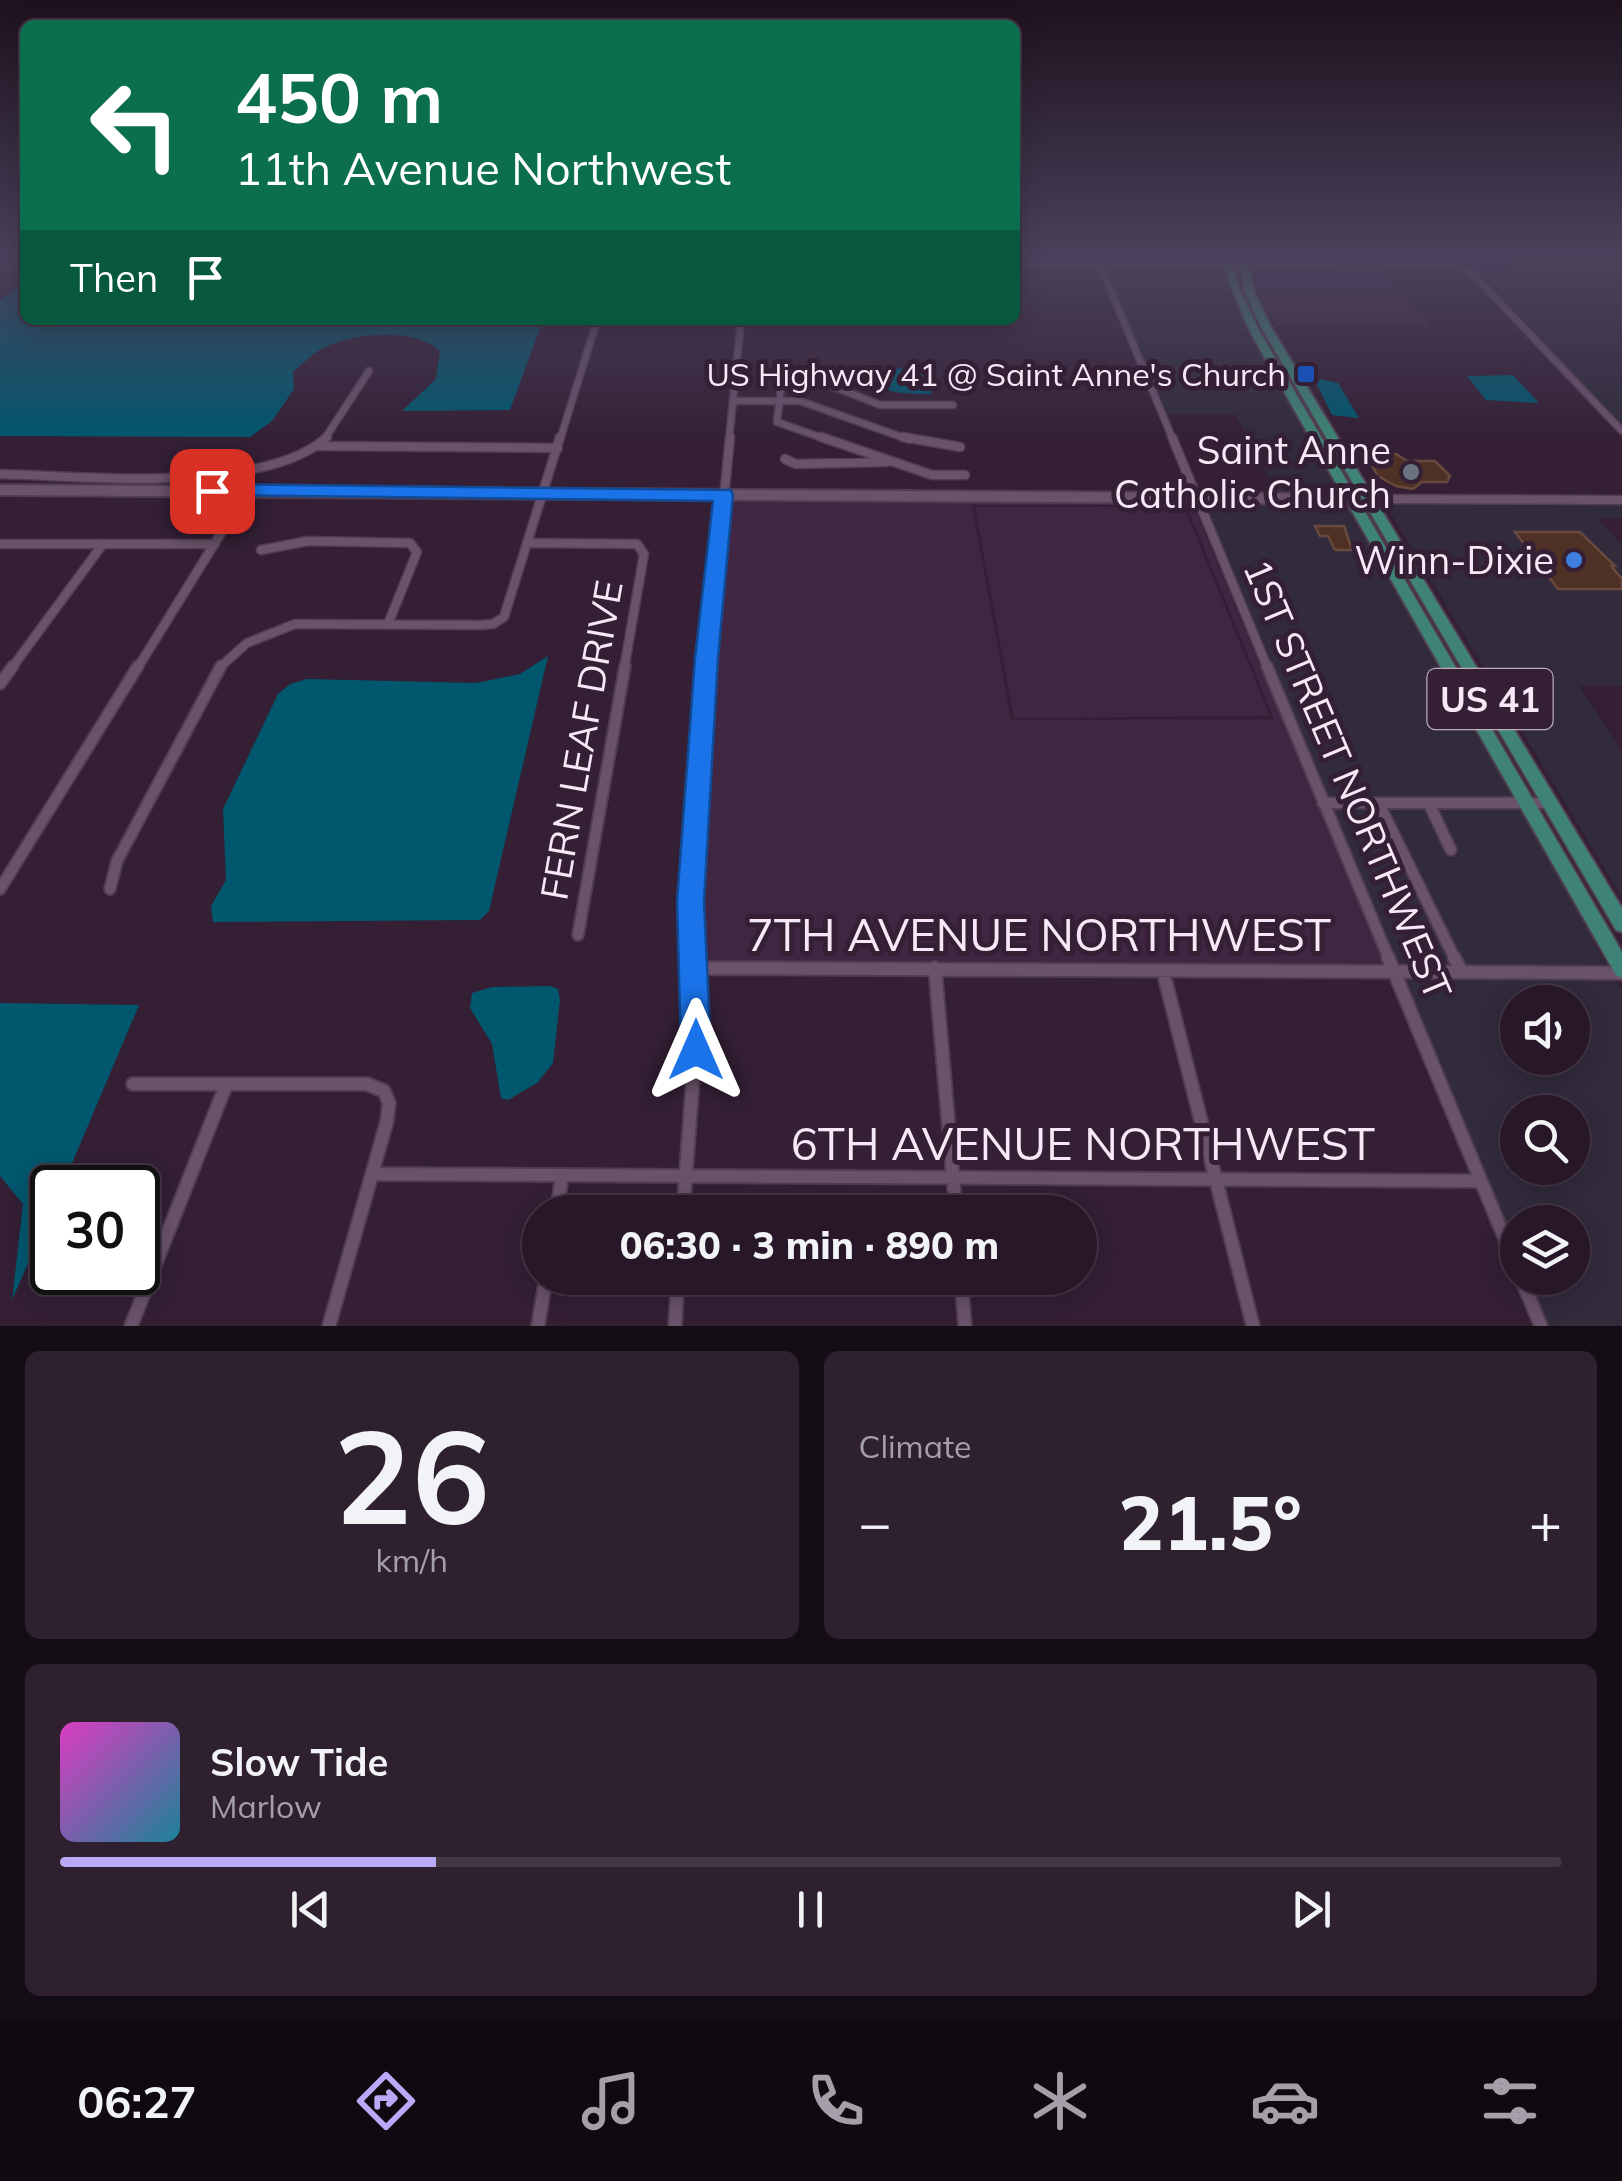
<!DOCTYPE html>
<html lang="en">
<head>
<meta charset="utf-8">
<style>
	body { margin:0; font-family:Mulish,sans-serif; background:#2f2030; color:#f1f3f6; height:100vh; display:flex; flex-direction:column; font-size:38px; white-space:nowrap }
	* { box-sizing:border-box; margin:0 }
	p { font-size:32px; color:#a49fa8 }
	.icon { flex:none; width:55px; height:55px; fill:none; stroke:currentColor; stroke-width:2; stroke-linecap:round; stroke-linejoin:round }
	.map { position:relative; height:1326px; overflow:hidden }
	.side { display:flex; flex-direction:column; gap:25px; padding:25px; background:#150d16; flex:1 }
	.side>* { flex:none }
	.hud { position:absolute; left:20px; top:20px; width:1000px; height:305px; border-radius:15px; box-shadow:0 5px 25px #0003,0 0 0 2px #433645; background:#0b6e4f; color:#fff; overflow:hidden }
	.buttons { position:absolute; left:1500px; top:985px; display:grid; gap:20px }
	.buttons a { display:grid; place-items:center; width:90px; height:90px; border-radius:50%; background:#271728; box-shadow:0 5px 25px #0003,0 0 0 2px #433645; font-size:50px }
	.speed { position:absolute; left:30px; top:1165px; display:flex; gap:20px; font-size:50px; font-weight:700; text-align:center }
	.speed>* { display:grid; place-content:center; width:130px; height:130px; border-radius:50%; background:#271728; box-shadow:0 5px 25px #0003,0 0 0 2px #433645; line-height:1 }
	.speed .limit { border:5px solid #111; border-radius:15px; background:#fff; color:#111 }
	.pin { position:absolute; display:grid; place-items:center; width:85px; height:85px; color:#fff; margin:-42px; border-radius:20px; box-shadow:0 5px 15px #0006 }
	.me { position:absolute; width:110px; margin:-55px; rotate:0deg; stroke-linejoin:round; filter:drop-shadow(0 0 8px #0008) }
	.turn { display:flex; align-items:center; gap:35px; height:210px; padding:0 50px; font-size:45px }
	.turn .icon { width:130px; height:130px; stroke-width:2.5 }
	.turn b { display:block; font-size:70px; line-height:85px }
	.then { display:flex; align-items:center; height:95px; padding:0 50px; background:#0003; gap:20px; font-size:38px }
	.big { font-size:75px; font-weight:800; line-height:1.1 }
	.side .widget { flex:1; display:flex; flex-direction:column; justify-content:center; gap:15px; min-width:0; padding:0 35px; border-radius:15px; background:#2f2030 }
	.side .dial { align-items:center; gap:0 }
	.dial b { font-size:130px; line-height:1 }
	.song { display:flex; align-items:center; gap:30px }
	.cover { width:120px; height:120px; border-radius:15px; background:linear-gradient(135deg,hsl(310 70% 55%),hsl(190 70% 35%)) }
	.played { height:10px; border-radius:5px; background:linear-gradient(90deg,#b9aaf7 25%,#433645 25%) }
	.keys { display:flex; justify-content:space-around; direction:ltr }
	.heat { display:flex; justify-content:space-between; align-items:center; font-size:55px; direction:ltr }
	.side .tiles { flex:1; display:grid; gap:25px; grid-template-columns:1fr 1fr }
	.widget:last-child { grid-column:span 2 }
	.trip { position:absolute; left:522px; top:1195px; width:575px; height:100px; border-radius:50px; background:#271728; box-shadow:0 5px 25px #0003,0 0 0 2px #433645; font-weight:800; line-height:100px; text-align:center }
	.tabs { display:flex; height:160px; justify-content:space-around; align-items:center; background:#100910; color:#a49fa8 }
	.tabs .icon { width:70px; height:70px }
	.tabs .active { color:#b9aaf7 }
	.tabs b { font-size:45px; color:#f1f3f6 }
	.map>svg:first-child { display:block }
	.commercial { fill:#312b3c; fill-rule:evenodd }
	.built { fill:#402642; fill-rule:evenodd }
	.green { fill:#3c3e0f }
	.water { fill:#00576e }
	.building { fill:#4e3025; stroke:#69493d; stroke-width:2.5 }
	.lines { fill:none; stroke-linecap:round; stroke-linejoin:round }
	.minor-far3-casing { stroke:#503e50; stroke-width:9 }
	.minor-far2-casing { stroke:#503e50; stroke-width:11 }
	.minor-far1-casing { stroke:#503e50; stroke-width:14 }
	.minor-casing { stroke:#503e50; stroke-width:16 }
	.tertiary-casing { stroke:#503e50; stroke-width:14 }
	.primary-casing { stroke:#503e50; stroke-width:4 }
	.minor-far3 { stroke:#6a526b; stroke-width:6 }
	.minor-far2 { stroke:#6a526b; stroke-width:8 }
	.minor-far1 { stroke:#6a526b; stroke-width:10 }
	.minor { stroke:#6a526b; stroke-width:12 }
	.tertiary { stroke:#6a526b; stroke-width:10 }
	.primary { fill:#3e8375; fill-rule:evenodd }
	.route { fill:#1a73e8; stroke:#114b97; stroke-width:2.5 }
	.transit-dot { fill:#1a4fb4; stroke:#341f35; stroke-width:4 }
	.worship-dot { fill:#6b7280; stroke:#341f35; stroke-width:4 }
	.shop-dot { fill:#3f7fe0; stroke:#341f35; stroke-width:4 }
	.labels { text-anchor:middle; dominant-baseline:central; stroke-width:10; stroke-linejoin:round; paint-order:stroke }
	.far-poi-label { font-size:32px; fill:#f6e8f6; stroke:#341f35; text-anchor:end }
	.shield { fill:#341f35; stroke:#bcacbc; stroke-width:2.5 }
	.shield-label { font-size:35px; font-weight:bold; fill:#f6e8f6 }
	.poi-label { font-size:38px; fill:#f6e8f6; stroke:#341f35; text-anchor:end }
	.street-label { font-size:38px; fill:#f6e8f6; stroke:#341f35 }
	.near-street-label { font-size:45px; fill:#f6e8f6; stroke:#341f35 }
</style>
</head>
<body>
<div class="map">
<svg width="1622" height="1326" viewBox="0 0 1622 1326">
	<rect width="100%" height="100%" fill="#341f35"/>
	<path class="commercial" d="M1471,265L1622,274V427L1535,331Z
		M1105,267L1215,268L1220,273L1248,331L1343,496H1279L1235,414H1164Z
		M1346,502L1518,798L1326,797L1200,503Z
		M1384,502L1622,503V518L1598,519L1622,545V686H1579L1622,752V897Z
		M1330,808L1377,809L1452,964H1397Z
		M1524,809L1548,851L1607,966L1464,965L1388,810H1426L1449,856L1459,855L1437,810Z
		M1403,978L1615,980L1622,991V1326H1548L1528,1278H1572V1222H1518L1517,1253ZM1518,1002H1572V1058H1518ZM1518,1112H1572V1168H1518Z"/>
	<path class="built" d="M1253,267H1383L1431,326L1275,325L1256,290Z
		M727,498L1192,502L1385,964L701,961L696,901L703,769ZM975,505H1186L1274,719L1011,720L972,506Z
		M1184,507L1270,716L1014,718L975,507Z"/>
	<path class="green" d="M1512,257L1622,258V274L1514,270L1505,264Z"/>
	<path class="water" d="M25,280V320H543L510,410L402,411L436,379L440,351C414,326 347,333 318,351C309,357 301,365 293,372L294,389L272,421L250,437L0,436V301Z
		M855,368L931,369V394C902,395 872,391 851,371Z
		M1513,375L1539,403L1486,400L1467,376Z
		M1320,379L1338,383L1359,418L1332,415L1317,385Z
		M548,656L489,911L480,920L213,922L211,906L226,880L223,809L278,694L290,684L307,679L476,683L520,674Z
		M550,986L558,989L560,1000L553,1063L537,1083L508,1100L501,1098L492,1044L470,1008L472,993L492,987Z
		M0,1003L139,1005L62,1187L52,1188V1209L12,1300L23,1204L0,1176Z"/>
	<path class="building" d="M1378,451L1396,454L1407,461H1435L1450,476L1447,482H1422L1413,489L1396,486L1378,476L1372,466L1378,459L1374,454Z
		M1315,526H1344L1352,550H1335L1328,536H1320Z
		M1515,532H1580L1615,566H1611L1622,579V589H1558Z"/>
	<g class="lines">
		<g class="minor-far3-casing">
			<path id="minor-far3" d="M1097,257L1173,440
				M1015,265L1460,266L1470,271L1622,431
				M733,401H800L910,440
				M324,440L369,371
				M560,440L597,320
				M729,440L741,320
				M828,440L777,422L782,378H812L880,405H953"/>
		</g>
		<g class="minor-far2-casing">
			<path id="minor-far2" d="M821,437L932,475H965
				M903,437L960,447
				M1172,437L1268,669
				M317,446L558,448
				M785,459L796,464L886,462
				M0,474C83,476 264,495 327,437
				M1370,499L1622,500
				M530,543L637,544L644,554L624,669
				M0,544H215
				M261,550L308,541L410,543L417,552L388,624
				M11,669L103,544
				M137,669L247,491
				M218,669L247,643L295,624L480,625L493,624L504,617L560,437
				M707,669L730,437"/>
		</g>
		<g class="minor-far1-casing">
			<path id="minor-far1" d="M1267,666L1389,959
				M0,684L13,666
				M1323,803H1550
				M1379,804L1455,959
				M1429,804L1451,850
				M0,889L138,666
				M110,889L117,861L221,666
				M578,935L625,666
				M694,959C689,861 697,764 707,666"/>
		</g>
		<g class="minor-casing">
			<path id="minor" d="M1388,957L1518,1270
				M1454,957L1461,971
				M695,968L1622,973
				M935,968L956,1212
				M1163,971L1253,1326
				M133,1084H367L384,1091L389,1103L387,1121L329,1326
				M372,1174L1480,1181
				M557,1212L562,1175
				M683,1212L697,1024L694,957
				M961,1278L965,1326
				M1521,1278L1541,1326
				M131,1326L226,1085
				M538,1326L546,1278
				M675,1326L678,1278"/>
		</g>
		<g class="tertiary-casing">
			<path id="tertiary" d="M0,490L1353,499"/>
		</g>
		<g class="primary-casing">
			<path id="primary" d="M1225,257H1233L1237,283L1260,332L1622,952V978L1616,975L1250,332L1229,283Z
				M1238,257H1246L1255,293L1271,327L1622,908V932L1616,930L1261,327L1245,293Z"/>
		</g>
		<use href="#minor-far3" class="minor-far3"/>
		<use href="#minor-far2" class="minor-far2"/>
		<use href="#minor-far1" class="minor-far1"/>
		<use href="#minor" class="minor"/>
		<use href="#tertiary" class="tertiary"/>
		<use href="#primary" class="primary"/>
	</g>
	<linearGradient id="sky" x2="0" y2="1"><stop stop-color="#1d111d"/><stop offset="0.58" stop-color="#4a425c"/><stop offset="1" stop-color="#4a425c" stop-opacity="0"/></linearGradient>
	<rect width="1622" height="443" fill="url(#sky)"/>
	<path class="route" d="M212,484L731,490L733,495L718,658L704,902L711,1050L707,1060L696,1065L685,1060L681,1050L677,902L695,658L713,501L205,495V486Z"/>
	<rect class="transit-dot" x="1296" y="364" width="20" height="20" rx="5"/>
	<circle class="worship-dot" cx="1411" cy="472" r="10"/>
	<circle class="shop-dot" cx="1574" cy="560" r="10"/>
	<g class="labels">
		<g class="far-poi-label">
			<text x="1286" y="374">US Highway 41 @ Saint Anne's Church</text>
		</g>
		<rect class="shield" x="1427.5" y="669" width="125" height="60" rx="8"/>
		<g class="shield-label">
			<text x="1490" y="699">US 41</text>
		</g>
		<g class="poi-label">
			<text x="1391" y="450">Saint Anne<tspan x="1391" dy="44">Catholic Church</tspan></text>
			<text x="1554" y="560">Winn-Dixie</text>
		</g>
		<g class="street-label">
			<text transform="translate(581 740) rotate(-80)">FERN LEAF DRIVE</text>
			<text transform="translate(1348 779) rotate(67)">1ST STREET NORTHWEST</text>
		</g>
		<g class="near-street-label">
			<text x="1039" y="934">7TH AVENUE NORTHWEST</text>
			<text x="1083" y="1143">6TH AVENUE NORTHWEST</text>
		</g>
	</g>
</svg>
<div class="buttons">
<a><svg class="icon" aria-label="sound" viewBox="0 0 24 24"><path d="M4 9h4l5-4v14l-5-4H4zM17 9q2 3 0 6"/></svg></a>
<a><svg class="icon" aria-label="search" viewBox="0 0 24 24"><circle cx="10" cy="10" r="6"/><path d="M15 15l6 6"/></svg></a>
<a><svg class="icon" aria-label="layers" viewBox="0 0 24 24"><path d="M12 4l9 5-9 5-9-5zM3 14l9 5 9-5"/></svg></a>
</div>
<div class="speed"><div class="limit">30</div></div>
<div class="pin" style="left:212px;top:491px;background:#d93025"><svg class="icon" aria-label="arrive" viewBox="0 0 24 24"><path d="M6 21V4h12l-3 4 3 4H6"/></svg></div>
<svg class="me" style="left:696px;top:1050px" viewBox="-20 -20 40 40"><path d="M0-17L14 15 0 8-14 15z" fill="#1a73e8" stroke="#fff" stroke-width="4"/></svg>
<div class="trip">06:30 · 3 min · 890 m</div>
<div class="hud">
<div class="turn"><svg class="icon" aria-label="left" viewBox="0 0 24 24"><path d="M17 20v-9H6M10 6l-5 5 5 5"/></svg><div><b>450 m</b>11th Avenue Northwest</div></div>
<div class="then">Then<svg class="icon" aria-label="arrive" viewBox="0 0 24 24"><path d="M6 21V4h12l-3 4 3 4H6"/></svg></div>
</div>
</div>
<section class="side">
<div class="tiles">
<div class="widget dial"><b>26</b><p>km/h</p></div>
<div class="widget"><p>Climate</p>
<div class="heat"><a>−</a><b class="big">21.5°</b><a>+</a></div>
</div>
<div class="widget">
<div class="song"><i class="cover"></i><div><b>Slow Tide</b><p>Marlow</p></div></div>
<div class="played"></div>
<div class="keys"><svg class="icon" aria-label="previous" viewBox="0 0 24 24"><path d="M18 5L8 12l10 7zM5 5v14"/></svg><svg class="icon" aria-label="pause" viewBox="0 0 24 24"><path d="M8 5v14M16 5v14"/></svg><svg class="icon" aria-label="next" viewBox="0 0 24 24"><path d="M6 5l10 7-10 7zM19 5v14"/></svg></div>
</div>
</div>
</section>
<nav class="tabs">
<b>06:27</b>
<svg class="icon active" aria-label="directions" viewBox="0 0 24 24"><path d="M12 3l9 9-9 9-9-9zM9 14v-3h6M13 9l2 2-2 2"/></svg>
<svg class="icon" aria-label="music" viewBox="0 0 24 24"><path d="M9 18V5l10-2v13"/><circle cx="6" cy="18" r="3"/><circle cx="16" cy="16" r="3"/></svg>
<svg class="icon" aria-label="phone" viewBox="0 0 24 24"><path d="M5 4h4l2 5-3 2q2 4 5 5l2-3 5 2v4C11 20 4 13 5 4z"/></svg>
<svg class="icon" aria-label="climate" viewBox="0 0 24 24"><path d="M12 3v18M4 7l16 10M4 17L20 7"/></svg>
<svg class="icon" aria-label="car" viewBox="0 0 24 24"><path d="M5 17H2v-5l4-1 3-4h7l3 4 3 1v5h-3M9 17h6M6 11h13"/><circle cx="7" cy="17" r="2"/><circle cx="17" cy="17" r="2"/></svg>
<svg class="icon" aria-label="filters" viewBox="0 0 24 24"><path d="M4 7h16M4 17h16"/><circle cx="9" cy="7" r="2"/><circle cx="15" cy="17" r="2"/></svg>
</nav>
</body>
</html>
